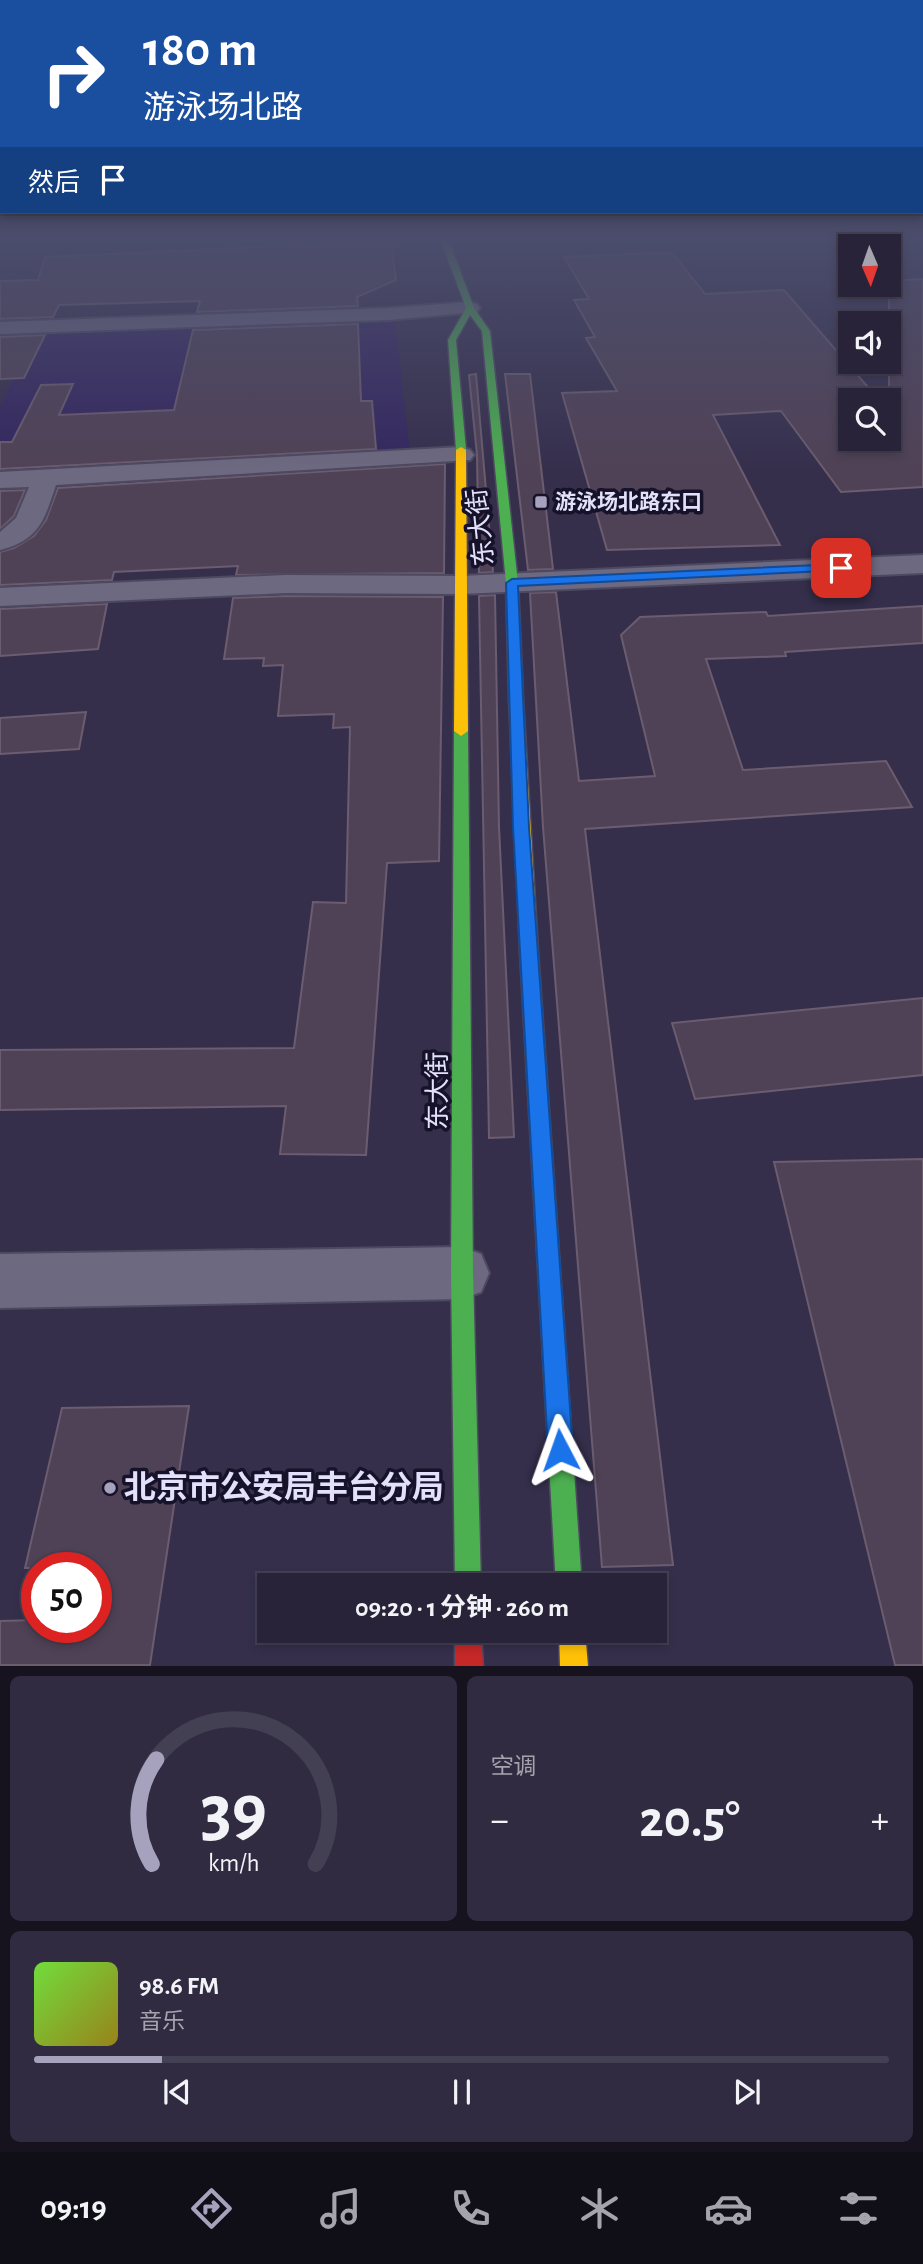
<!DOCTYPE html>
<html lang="zh">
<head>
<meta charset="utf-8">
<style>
	body { margin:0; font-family:"Alegreya Sans","Noto Sans SC",sans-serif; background:#302b41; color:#f1f3f6; height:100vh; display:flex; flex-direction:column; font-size:26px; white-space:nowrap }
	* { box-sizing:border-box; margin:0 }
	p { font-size:23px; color:#a5a4ae }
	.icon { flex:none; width:38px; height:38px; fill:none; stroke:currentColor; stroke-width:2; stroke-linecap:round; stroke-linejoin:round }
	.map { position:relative; height:1666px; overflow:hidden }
	.sheet { display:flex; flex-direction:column; gap:10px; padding:10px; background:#16131f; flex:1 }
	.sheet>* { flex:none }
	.top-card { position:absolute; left:0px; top:0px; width:924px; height:214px; box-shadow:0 4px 10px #0003,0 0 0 2px #444053; background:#1a4fa0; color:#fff; overflow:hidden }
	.needle { width:46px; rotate:178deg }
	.buttons { position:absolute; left:838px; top:234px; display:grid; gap:14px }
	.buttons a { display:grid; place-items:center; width:63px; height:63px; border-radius:0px; background:#282339; box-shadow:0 4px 10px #0003,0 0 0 2px #444053; font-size:35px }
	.speed { position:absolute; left:21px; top:1552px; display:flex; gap:14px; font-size:35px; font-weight:700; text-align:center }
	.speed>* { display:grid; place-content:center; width:91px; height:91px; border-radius:50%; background:#282339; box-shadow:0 4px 10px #0003,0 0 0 2px #444053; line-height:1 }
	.speed .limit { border:10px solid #d22; background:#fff; color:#111 }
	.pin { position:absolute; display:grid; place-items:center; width:60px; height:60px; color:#fff; margin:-30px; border-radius:14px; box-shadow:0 4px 10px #0006 }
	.me { position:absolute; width:77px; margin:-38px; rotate:356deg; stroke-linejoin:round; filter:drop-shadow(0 0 5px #0008) }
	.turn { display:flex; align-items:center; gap:24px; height:147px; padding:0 28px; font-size:32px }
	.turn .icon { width:91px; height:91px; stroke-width:2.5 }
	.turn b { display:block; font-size:49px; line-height:60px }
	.then { display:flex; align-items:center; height:66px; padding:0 28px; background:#0003; gap:14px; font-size:26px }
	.big { font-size:52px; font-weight:700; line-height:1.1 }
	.sheet .card { flex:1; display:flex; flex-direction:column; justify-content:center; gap:10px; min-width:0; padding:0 24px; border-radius:10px; background:#302b41 }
	.sheet .dial { align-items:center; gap:0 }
	.dial svg { height:182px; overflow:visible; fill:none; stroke:#444053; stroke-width:7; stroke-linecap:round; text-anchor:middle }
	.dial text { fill:#f1f3f6; stroke:none }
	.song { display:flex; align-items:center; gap:21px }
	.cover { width:84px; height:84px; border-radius:10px; background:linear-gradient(135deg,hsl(100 70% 55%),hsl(50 70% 35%)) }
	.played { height:7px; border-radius:4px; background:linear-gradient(90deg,#a6a2be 15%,#444053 15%) }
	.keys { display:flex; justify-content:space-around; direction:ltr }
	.heat { display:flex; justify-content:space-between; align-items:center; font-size:38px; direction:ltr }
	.sheet .tiles { flex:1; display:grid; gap:10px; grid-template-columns:1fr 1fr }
	.card:last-child { grid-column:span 2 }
	.trip { position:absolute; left:257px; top:1573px; width:410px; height:70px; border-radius:0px; background:#282339; box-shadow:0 4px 10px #0003,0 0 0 2px #444053; font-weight:700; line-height:70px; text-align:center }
	.tabs { display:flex; height:112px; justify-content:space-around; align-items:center; background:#100e17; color:#a5a4ae }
	.tabs .icon { width:49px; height:49px }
	.tabs .on { color:#a6a2be }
	.tabs b { font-size:32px; color:#f1f3f6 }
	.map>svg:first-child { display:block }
	.built { fill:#34275f }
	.building { fill:#504256; stroke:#6b5c6f; stroke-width:2 }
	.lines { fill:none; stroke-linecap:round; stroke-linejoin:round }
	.street-casing { stroke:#4d4960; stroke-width:4 }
	.fast-casing { stroke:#4d4960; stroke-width:3 }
	.slow-casing { stroke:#4d4960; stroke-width:3 }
	.jam-casing { stroke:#4d4960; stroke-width:3 }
	.street { fill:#6d6980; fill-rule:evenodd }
	.fast { fill:#4caf50; fill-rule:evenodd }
	.slow { fill:#ffc107; fill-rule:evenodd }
	.jam { fill:#c62828; fill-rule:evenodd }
	.route { fill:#1a73e8; stroke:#114b97; stroke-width:2 }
	.poi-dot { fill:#a6a2be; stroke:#161229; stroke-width:2.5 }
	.labels { text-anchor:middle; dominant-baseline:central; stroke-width:7; stroke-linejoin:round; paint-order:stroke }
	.far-poi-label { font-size:21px; font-weight:bold; fill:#e3e0fb; stroke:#161229; text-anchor:start }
	.street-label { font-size:26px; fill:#e3e0fb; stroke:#161229 }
	.near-poi-label { font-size:32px; font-weight:bold; fill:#e3e0fb; stroke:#161229; text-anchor:start }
</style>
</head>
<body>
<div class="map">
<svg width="923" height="1666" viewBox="0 0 923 1666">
	<rect width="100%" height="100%" fill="#352f4c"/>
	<path class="built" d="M395,320L410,453L0,475V406L37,331Z"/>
	<path class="building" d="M391,241L396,280L357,297L358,306L197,312L200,301L59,305L53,317L0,319V281L38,280L45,257Z
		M672,252L705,294L784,290L880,401H850V439H889V281L923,279V487L841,492L781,411L713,415L780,545L607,550L562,393L617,391L586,338L595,337L574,300L589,299L564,257Z
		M358,324L361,401H372L376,449L0,469V442H12L41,385L73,384L59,415L174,410L193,330Z
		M45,335L24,378L0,379V337Z
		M476,374L493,572L479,573L477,455L469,375Z
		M505,374H530L553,569L528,570Z
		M445,464L444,573L236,575L238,566L114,572L112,580L0,585V552L14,548L34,536L46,520L58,488Z
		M25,490L14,516L0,529V491Z
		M556,592L579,781L655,776L621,635L640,617L766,612L768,616L923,606V643L785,652L786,656L706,659L743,770L886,761L912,807L585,829L673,1565L602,1567L543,827L530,593Z
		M495,595L499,827L514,1137L489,1138L479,596Z
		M285,596L443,597L439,861L387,863L366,1155L280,1154L286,1106L0,1110V1050L294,1048L313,902L346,903L350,727L333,728L334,714L278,716L283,665L263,666L264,658L224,659L233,598Z
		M107,604L98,649L0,656V609Z
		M86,712L79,749L0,754V718Z
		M923,998V1075L695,1099L672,1023Z
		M923,1159V1665H895L774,1162Z
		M189,1406L150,1665H0V1621L37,1620V1628H96V1568H25L62,1408Z"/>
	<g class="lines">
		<g class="street-casing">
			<path id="street" d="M470,302L477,304L480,308L477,312L388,320L0,334V322L388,308Z
				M461,447L470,450L474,455L470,460L56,485C44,521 39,540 0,550V532L16,518L29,487L0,488V472Z
				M923,555V573L461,594L285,593L0,606V588L285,575L461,576Z
				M462,1247L481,1254L489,1273L481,1292L462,1299L0,1308V1254Z"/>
		</g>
		<g class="fast-casing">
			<path id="fast" d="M440,238H448L474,308L490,331L518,583L523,698L516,702L509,698L506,583L482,331L470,315L456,340L466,450L461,453L456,450L448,340L466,308Z
				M461,726L468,731L473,1273L481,1586H455L451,1273L454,731Z
				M529,945L535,947L538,952L582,1586H556L520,952L523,947Z"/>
		</g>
		<g class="slow-casing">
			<path id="slow" d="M461,447L466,450L468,731L461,736L454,731L456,450Z
				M516,694L523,698L538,952L535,957L529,959L523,957L520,952L509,698Z
				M559,1631H585L588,1666H560Z"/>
		</g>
		<g class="jam-casing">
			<path id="jam" d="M455,1631H481L483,1666H455Z"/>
		</g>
		<use href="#street" class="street"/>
		<use href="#fast" class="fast"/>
		<use href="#slow" class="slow"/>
		<use href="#jam" class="jam"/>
	</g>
	<linearGradient id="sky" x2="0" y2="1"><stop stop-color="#1d1a2a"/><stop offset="0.51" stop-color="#4b4d6c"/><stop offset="1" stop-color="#4b4d6c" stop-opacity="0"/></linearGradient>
	<rect width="923" height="471" fill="url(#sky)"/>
	<path class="route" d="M841,564L845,565V570L518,586L529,827L573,1450L569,1459L560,1462L551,1459L548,1450L513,827L506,583L512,579Z"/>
	<g class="poi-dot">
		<rect x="534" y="495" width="14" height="14" rx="3.5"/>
		<circle cx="110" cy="1488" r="7"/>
	</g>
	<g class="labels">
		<g class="far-poi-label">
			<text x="555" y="502">游泳场北路东口</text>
		</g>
		<g class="street-label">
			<text transform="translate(481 527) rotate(-96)">东大街</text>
			<text transform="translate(438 1091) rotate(-90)">东大街</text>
		</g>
		<g class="near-poi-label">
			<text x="124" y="1488">北京市公安局丰台分局</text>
		</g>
	</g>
</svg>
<div class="buttons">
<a><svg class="needle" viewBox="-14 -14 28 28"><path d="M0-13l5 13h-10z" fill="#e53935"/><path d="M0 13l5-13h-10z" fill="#a5a4ae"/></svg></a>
<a><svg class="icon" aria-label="sound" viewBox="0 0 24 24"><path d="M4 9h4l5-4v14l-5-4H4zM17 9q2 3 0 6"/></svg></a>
<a><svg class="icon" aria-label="search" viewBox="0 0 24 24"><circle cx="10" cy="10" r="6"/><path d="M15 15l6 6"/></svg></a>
</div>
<div class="speed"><div class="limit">50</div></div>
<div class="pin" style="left:841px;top:568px;background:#d93025"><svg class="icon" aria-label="arrive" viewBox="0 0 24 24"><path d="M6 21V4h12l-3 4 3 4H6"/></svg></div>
<svg class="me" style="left:560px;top:1450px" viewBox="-20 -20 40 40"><path d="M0-17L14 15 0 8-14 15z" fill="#1a73e8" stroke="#fff" stroke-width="4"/></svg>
<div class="trip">09:20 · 1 分钟 · 260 m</div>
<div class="top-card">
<div class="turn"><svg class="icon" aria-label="right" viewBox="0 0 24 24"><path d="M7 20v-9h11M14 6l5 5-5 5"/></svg><div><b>180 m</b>游泳场北路</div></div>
<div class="then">然后<svg class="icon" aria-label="arrive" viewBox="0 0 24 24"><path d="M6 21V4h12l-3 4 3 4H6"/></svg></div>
</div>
</div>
<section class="sheet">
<div class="tiles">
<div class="card dial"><svg viewBox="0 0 100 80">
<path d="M14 69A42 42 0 1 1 86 69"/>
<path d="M14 69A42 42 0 0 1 16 23" stroke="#a6a2be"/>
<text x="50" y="56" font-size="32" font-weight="700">39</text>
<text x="50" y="72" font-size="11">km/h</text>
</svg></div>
<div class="card"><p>空调</p>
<div class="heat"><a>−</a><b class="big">20.5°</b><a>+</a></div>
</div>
<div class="card">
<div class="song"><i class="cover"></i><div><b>98.6 FM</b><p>音乐</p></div></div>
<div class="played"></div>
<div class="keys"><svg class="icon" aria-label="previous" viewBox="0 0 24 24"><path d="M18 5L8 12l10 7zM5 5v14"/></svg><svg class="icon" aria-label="pause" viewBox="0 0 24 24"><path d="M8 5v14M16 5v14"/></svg><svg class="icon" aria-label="next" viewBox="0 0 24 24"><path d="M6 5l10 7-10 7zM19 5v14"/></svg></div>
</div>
</div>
</section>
<nav class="tabs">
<b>09:19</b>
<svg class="icon on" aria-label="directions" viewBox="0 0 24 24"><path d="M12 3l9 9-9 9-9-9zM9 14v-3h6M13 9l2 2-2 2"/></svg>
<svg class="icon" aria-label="music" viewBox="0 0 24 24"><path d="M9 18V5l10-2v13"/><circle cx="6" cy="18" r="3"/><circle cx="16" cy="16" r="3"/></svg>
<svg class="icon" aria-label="phone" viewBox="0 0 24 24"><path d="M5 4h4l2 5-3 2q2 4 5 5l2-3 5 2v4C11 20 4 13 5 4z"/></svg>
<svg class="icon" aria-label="climate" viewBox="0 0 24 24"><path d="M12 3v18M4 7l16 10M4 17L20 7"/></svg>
<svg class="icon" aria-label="car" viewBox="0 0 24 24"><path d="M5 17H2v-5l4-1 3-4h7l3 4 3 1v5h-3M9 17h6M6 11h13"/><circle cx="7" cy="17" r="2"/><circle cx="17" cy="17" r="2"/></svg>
<svg class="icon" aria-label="filters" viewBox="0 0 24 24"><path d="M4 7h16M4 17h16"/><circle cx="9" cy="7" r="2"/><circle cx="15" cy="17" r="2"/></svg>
</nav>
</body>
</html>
